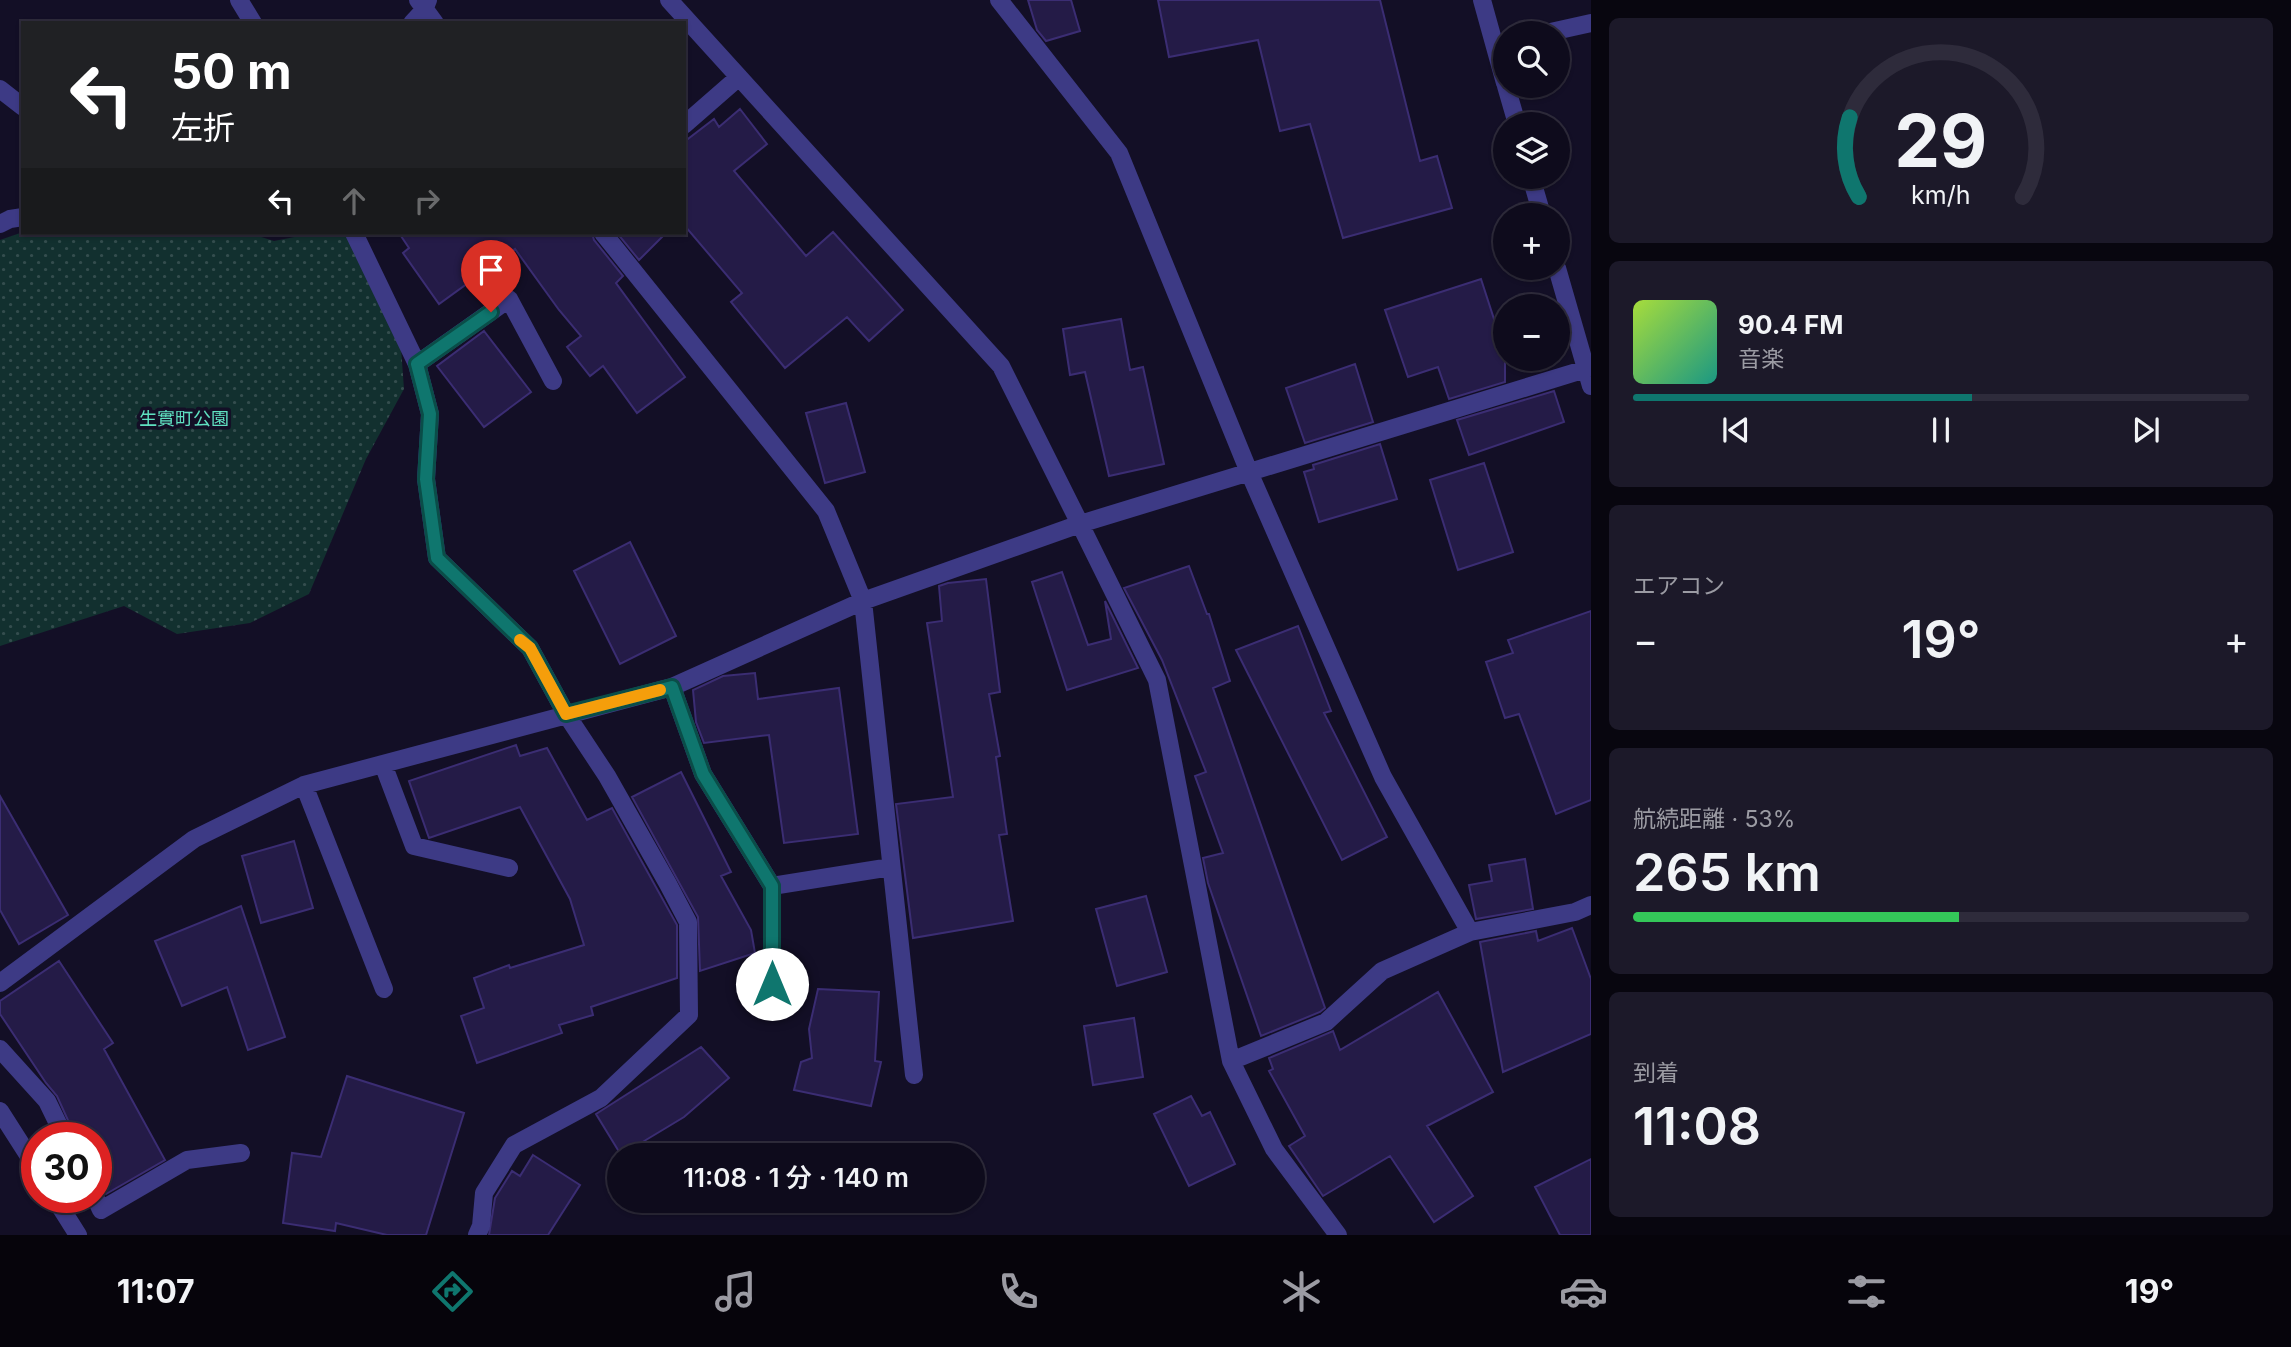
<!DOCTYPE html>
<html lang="ja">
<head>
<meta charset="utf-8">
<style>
	body { margin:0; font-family:Inter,"Noto Sans JP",sans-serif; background:#1c1929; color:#f1f3f6; height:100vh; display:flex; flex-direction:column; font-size:26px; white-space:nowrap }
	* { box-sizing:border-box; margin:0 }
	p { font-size:23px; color:#9b9ba3 }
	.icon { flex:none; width:38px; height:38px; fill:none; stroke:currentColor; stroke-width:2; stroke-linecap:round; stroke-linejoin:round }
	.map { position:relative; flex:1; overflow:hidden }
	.details { display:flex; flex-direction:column; gap:18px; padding:18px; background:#08060f; width:700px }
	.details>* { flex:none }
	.banner { position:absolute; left:21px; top:21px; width:665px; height:214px; border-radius:0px; box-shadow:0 2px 5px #0004,0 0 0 2px #2e2b3b; background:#202124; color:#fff; overflow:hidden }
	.fabs { position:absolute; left:1493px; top:21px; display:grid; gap:14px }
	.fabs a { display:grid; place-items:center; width:77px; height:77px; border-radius:50%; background:#0e0b1c; box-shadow:0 2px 5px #0004,0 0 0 2px #2e2b3b; font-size:35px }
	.speed { position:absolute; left:21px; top:1122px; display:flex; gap:14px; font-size:35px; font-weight:700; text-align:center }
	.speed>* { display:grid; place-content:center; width:91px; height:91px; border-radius:50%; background:#0e0b1c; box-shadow:0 2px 5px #0004,0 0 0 2px #2e2b3b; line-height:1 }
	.speed .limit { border:10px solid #d22; background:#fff; color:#111 }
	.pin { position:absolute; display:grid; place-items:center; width:60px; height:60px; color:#fff; margin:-72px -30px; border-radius:50% 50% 50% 0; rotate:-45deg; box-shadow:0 0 7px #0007 }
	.pin .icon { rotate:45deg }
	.me { position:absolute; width:77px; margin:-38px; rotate:0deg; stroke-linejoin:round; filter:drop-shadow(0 0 5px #0008) }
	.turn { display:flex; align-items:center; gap:24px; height:147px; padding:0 35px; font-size:32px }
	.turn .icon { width:91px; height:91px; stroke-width:2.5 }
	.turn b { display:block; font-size:49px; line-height:60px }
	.lanes { display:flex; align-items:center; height:66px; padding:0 35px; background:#0003; justify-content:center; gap:35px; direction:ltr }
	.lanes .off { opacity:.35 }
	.big { font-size:52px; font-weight:600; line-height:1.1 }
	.details .tile { flex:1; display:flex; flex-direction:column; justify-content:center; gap:10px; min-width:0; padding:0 24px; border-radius:10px; background:#1c1929 }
	.details .dial { align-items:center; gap:0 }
	.dial svg { height:182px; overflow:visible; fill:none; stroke:#2e2b3b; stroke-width:7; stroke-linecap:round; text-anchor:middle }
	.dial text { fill:#f1f3f6; stroke:none }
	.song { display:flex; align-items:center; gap:21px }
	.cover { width:84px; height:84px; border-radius:10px; background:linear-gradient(135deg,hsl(80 70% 55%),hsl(170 70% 35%)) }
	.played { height:7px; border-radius:4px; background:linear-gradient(90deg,#0f766e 55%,#2e2b3b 55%) }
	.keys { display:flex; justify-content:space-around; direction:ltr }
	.heat { display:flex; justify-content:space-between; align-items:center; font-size:38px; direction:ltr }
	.charge { height:10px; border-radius:5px; background:linear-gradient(90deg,#34c759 53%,#2e2b3b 0) }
	.trip { position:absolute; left:607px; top:1143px; width:378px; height:70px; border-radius:35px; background:#0e0b1c; box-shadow:0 2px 5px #0004,0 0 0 2px #2e2b3b; font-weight:600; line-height:70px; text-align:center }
	.tab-bar { display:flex; height:112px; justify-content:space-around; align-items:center; background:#06040b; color:#9b9ba3 }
	.tab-bar .icon { width:49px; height:49px }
	.tab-bar .current { color:#0f766e }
	.tab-bar b { font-size:32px; color:#f1f3f6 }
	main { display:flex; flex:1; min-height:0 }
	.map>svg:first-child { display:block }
	.green { fill:url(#green-dots) }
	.building { fill:#241b47; stroke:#3b2d73; stroke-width:2 }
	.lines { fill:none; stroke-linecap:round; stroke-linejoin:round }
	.minor { stroke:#3d3a85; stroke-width:18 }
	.route-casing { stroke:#0a4d48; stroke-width:18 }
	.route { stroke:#0f766e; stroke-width:12 }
	.slow { stroke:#f59e0b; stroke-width:12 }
	.labels { text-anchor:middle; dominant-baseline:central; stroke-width:7; stroke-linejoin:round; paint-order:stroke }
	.park-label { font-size:18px; fill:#5fe0c0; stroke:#130f26 }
</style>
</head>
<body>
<main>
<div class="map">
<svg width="1591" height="1235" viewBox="0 0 1591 1235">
	<defs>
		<pattern id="green-dots" width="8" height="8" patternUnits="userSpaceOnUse" patternTransform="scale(1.75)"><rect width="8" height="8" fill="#12302f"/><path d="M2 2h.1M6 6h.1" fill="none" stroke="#344d4e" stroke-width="1.8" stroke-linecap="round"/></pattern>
	</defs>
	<rect width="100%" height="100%" fill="#130f26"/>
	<path class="green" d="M23,232L248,233L274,241L315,233H345L401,348L404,389L366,459L309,594L250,623L177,634L124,606L0,646V240Z"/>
	<path class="building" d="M1028,0H1071L1080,31L1046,41L1037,30Z
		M1158,0H1380L1420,161L1437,156L1452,208L1343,238L1310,124L1280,131L1258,40L1169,57Z
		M740,109L767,144L734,171L806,256L833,232L903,310L869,341L847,317L785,368L731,302L742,293L684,225V142L714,119L719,127Z
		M399,233H592L594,240L623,276L616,283L685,377L637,413L603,366L590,376L567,347L581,336L559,310L515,249L439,304L403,253L409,248Z
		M617,233H666L639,260Z
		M1481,279L1494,319L1505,316V382L1449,399L1438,367L1408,377L1385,310Z
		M1121,319L1130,370L1143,367L1164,464L1109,476L1085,372L1070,375L1063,329Z
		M484,331L531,392L484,427L437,366Z
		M1355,364L1373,422L1305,443L1286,388Z
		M1554,391L1564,422L1469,455L1457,420Z
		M846,403L865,472L825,483L806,413Z
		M1380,444L1397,499L1319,522L1304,472L1314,469L1313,465Z
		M1484,463L1513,552L1458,570L1430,480Z
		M630,542L676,636L620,664L574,571Z
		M1189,566L1207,614H1209L1230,681L1213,688L1325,1008L1320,1012L1261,1036L1208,883L1203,858L1223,853L1195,776L1206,772L1162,660L1124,588Z
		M1062,572L1088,645L1111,639L1105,601L1138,668L1067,690L1032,582Z
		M986,579L1000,692L989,694L1000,756L996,757L1007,834L999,835L1013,921L913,938L896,804L953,797L927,623L942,621L939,586L948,583Z
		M1591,611V800L1556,814L1519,714L1505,718L1486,662L1513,653L1508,640Z
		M1298,626L1331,711L1324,713L1387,837L1342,860L1236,650Z
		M755,673L758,699L839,688L858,834L784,843L769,735L704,743L696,722L693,690L723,676Z
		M516,745L520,756L547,748L587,820L612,808L677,925V978L591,1007L593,1015L559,1025L562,1033L477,1063L461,1016L484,1008L474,978L509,965L510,968L584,945L570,899L520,807L429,838L409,781Z
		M681,772L731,872L721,876L751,930L755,953L700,971L698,917L632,797Z
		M0,796L68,915L19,944L0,910Z
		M294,841L313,908L261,923L242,856Z
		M1525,859L1533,909L1476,919L1469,885L1492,881L1489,865Z
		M1146,896L1167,972L1117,986L1096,909Z
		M241,906L285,1037L248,1050L227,987L182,1006L155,941Z
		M1572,928L1591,979V1034L1503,1072L1480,942L1536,931L1538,941Z
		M59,961L113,1043L104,1049L165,1160L106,1194L102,1188L96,1186V1138H76L57,1096L46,1083L0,1014V1001Z
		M818,989L879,992L875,1061L881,1062L871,1106L794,1090L801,1062L812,1058L809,1029Z
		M1438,992L1493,1092L1427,1126L1473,1196L1434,1222L1390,1156L1323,1196L1289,1146L1305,1136L1269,1071L1273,1069L1269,1058L1333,1031L1340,1050Z
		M1134,1018L1143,1077L1093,1085L1084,1026Z
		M701,1047L729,1078L684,1117L621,1155L596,1114Z
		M347,1076L464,1113L426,1235H387L336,1223L335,1231L283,1223L292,1153L321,1157Z
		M1191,1096L1202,1116L1210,1112L1235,1164L1189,1186L1154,1114Z
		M533,1155L580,1185L548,1235H489L495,1198L512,1171L520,1176Z
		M1591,1159V1235H1560L1535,1187Z"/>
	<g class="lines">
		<path class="minor" d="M239,0L253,23
			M418,0L435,23
			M999,0L1119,153L1249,472L1383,777L1470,932L1382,971L1326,1022L1231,1061L1157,680L1080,524L1586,369
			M1482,0L1505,83
			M412,23L424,10L428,0
			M1546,33L1591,23
			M1506,86L1517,124
			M0,89L23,107
			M684,125L739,77
			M1531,177L1542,215
			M0,224L10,219L23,217
			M354,233L417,364L430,414L426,479L437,558L530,648L566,714L607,776L668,884L688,922L689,1015L601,1098L514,1145L484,1193L481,1226L477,1235
			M603,233L826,511L863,601L914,1075
			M1557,268L1591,386
			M417,364L509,299L553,381
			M672,687L703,774L772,886V984
			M383,764L414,846L509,868
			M304,785L384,989
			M772,886L891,867
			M1470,932L1575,912L1591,905
			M0,983L194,839L304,785L672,687L863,601L1080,524L1001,366L669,0
			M0,1049L47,1101L65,1138
			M1231,1061L1274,1149L1338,1235
			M0,1111L37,1169
			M54,1197L78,1235
			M95,1197L101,1210L187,1160L241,1153"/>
	</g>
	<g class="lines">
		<g class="route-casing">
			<path id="route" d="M491,312L417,364L430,414L426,479L437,558L530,648L566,714L672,687L703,774L772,886V984"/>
		</g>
		<use href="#route" class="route"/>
		<path class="slow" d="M520,640L530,648L566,714L660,690"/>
	</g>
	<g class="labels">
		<g class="park-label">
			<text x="184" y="418">生實町公園</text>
		</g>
	</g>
</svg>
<div class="fabs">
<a><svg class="icon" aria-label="search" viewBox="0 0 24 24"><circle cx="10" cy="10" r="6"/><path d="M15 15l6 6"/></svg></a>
<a><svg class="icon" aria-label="layers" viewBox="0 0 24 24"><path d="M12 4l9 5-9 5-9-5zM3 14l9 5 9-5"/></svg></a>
<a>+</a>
<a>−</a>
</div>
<div class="speed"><div class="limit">30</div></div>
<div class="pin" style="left:491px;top:312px;background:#d93025"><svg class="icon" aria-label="arrive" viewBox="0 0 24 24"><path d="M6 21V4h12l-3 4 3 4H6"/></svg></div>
<svg class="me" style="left:772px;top:984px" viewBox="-20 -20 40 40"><circle r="19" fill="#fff"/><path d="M0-13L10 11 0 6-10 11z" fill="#0f766e"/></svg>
<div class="trip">11:08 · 1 分 · 140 m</div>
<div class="banner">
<div class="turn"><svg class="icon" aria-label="left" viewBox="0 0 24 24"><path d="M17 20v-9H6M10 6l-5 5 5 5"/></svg><div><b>50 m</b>左折</div></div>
<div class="lanes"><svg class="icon" aria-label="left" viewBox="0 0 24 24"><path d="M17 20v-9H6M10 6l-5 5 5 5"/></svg><svg class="icon off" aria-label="ahead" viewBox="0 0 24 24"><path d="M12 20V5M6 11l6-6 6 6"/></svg><svg class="icon off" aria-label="right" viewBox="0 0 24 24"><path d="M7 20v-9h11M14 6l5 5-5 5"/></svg></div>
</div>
</div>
<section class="details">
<div class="tile dial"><svg viewBox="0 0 100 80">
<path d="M14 69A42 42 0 1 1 86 69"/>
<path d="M14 69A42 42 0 0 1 10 34" stroke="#0f766e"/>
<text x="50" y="56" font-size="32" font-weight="700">29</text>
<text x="50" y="72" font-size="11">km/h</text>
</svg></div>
<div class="tile">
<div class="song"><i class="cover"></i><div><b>90.4 FM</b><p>音楽</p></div></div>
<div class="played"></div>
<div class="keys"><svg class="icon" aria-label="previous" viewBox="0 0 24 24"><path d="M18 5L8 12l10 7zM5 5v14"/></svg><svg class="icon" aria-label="pause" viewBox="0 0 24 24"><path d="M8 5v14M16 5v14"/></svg><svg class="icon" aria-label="next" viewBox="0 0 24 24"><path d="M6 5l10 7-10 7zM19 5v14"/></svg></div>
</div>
<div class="tile"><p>エアコン</p>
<div class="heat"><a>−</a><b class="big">19°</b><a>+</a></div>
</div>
<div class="tile"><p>航続距離 · 53%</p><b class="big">265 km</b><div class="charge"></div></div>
<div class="tile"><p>到着</p><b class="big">11:08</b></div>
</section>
</main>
<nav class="tab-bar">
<b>11:07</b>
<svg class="icon current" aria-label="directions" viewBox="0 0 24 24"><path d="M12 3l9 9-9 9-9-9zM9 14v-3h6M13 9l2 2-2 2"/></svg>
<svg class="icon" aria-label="music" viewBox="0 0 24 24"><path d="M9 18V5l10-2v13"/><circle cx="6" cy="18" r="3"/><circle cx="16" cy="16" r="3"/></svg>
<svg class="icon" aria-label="phone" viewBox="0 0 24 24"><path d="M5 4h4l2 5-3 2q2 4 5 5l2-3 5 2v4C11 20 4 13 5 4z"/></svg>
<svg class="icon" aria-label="climate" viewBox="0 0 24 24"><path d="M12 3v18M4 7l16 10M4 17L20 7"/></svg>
<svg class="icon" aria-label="car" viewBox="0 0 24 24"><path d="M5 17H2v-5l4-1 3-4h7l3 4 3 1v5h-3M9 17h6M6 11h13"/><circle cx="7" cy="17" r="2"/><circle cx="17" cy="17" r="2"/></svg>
<svg class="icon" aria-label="filters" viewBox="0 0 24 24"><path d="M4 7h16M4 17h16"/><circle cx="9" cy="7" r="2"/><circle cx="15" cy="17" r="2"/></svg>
<b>19°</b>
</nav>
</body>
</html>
